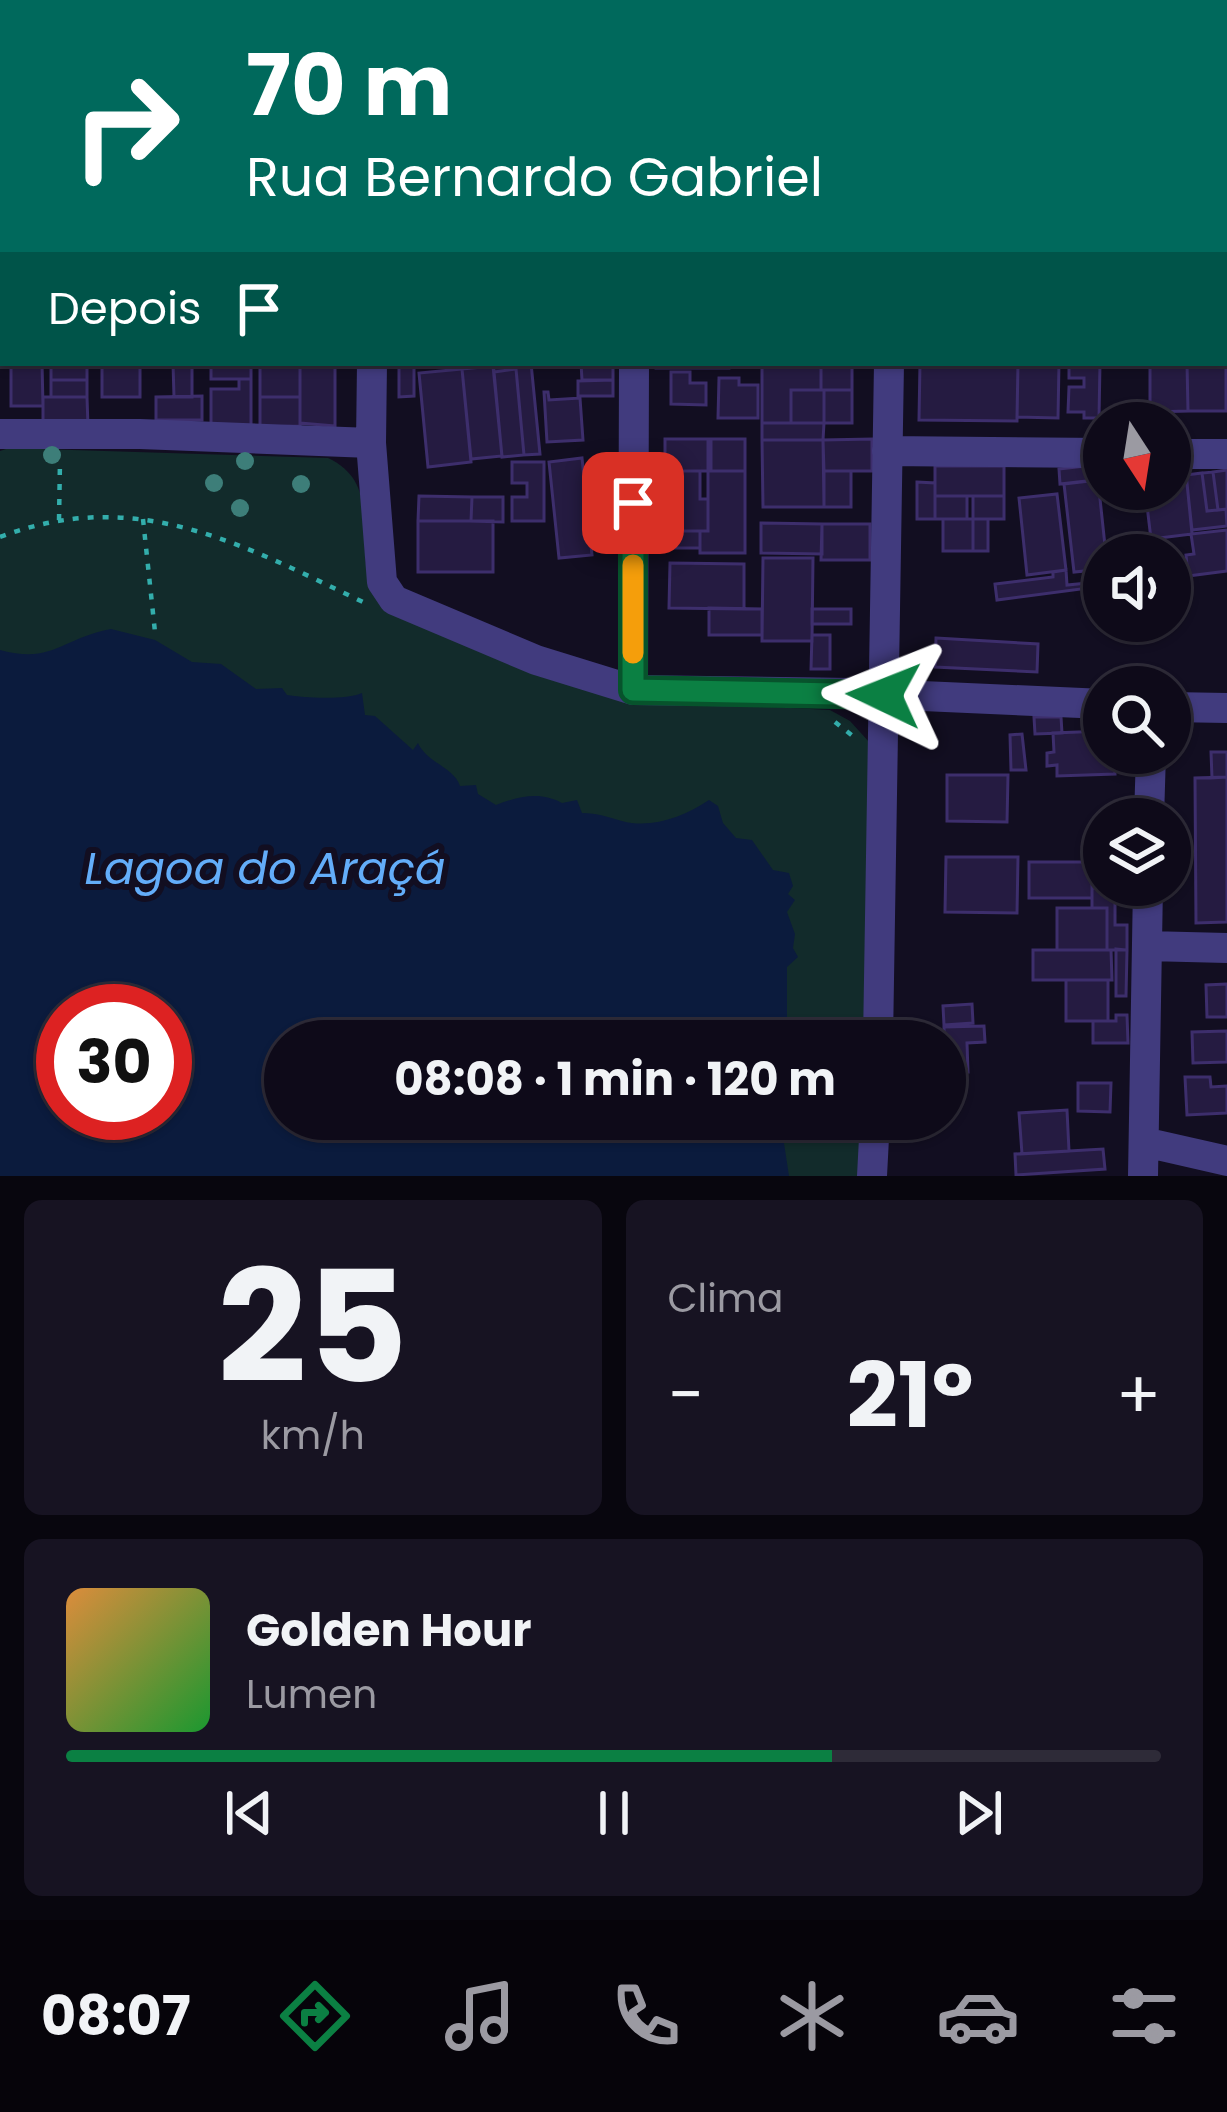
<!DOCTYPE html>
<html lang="pt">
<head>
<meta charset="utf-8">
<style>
	body { margin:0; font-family:Poppins,sans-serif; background:#171322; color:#f1f3f6; height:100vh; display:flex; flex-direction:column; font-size:45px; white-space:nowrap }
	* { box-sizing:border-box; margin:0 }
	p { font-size:39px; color:#9b9aa2 }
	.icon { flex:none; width:66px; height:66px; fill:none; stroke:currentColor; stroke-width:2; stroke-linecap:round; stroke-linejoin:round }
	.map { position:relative; height:1176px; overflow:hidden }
	.sheet { display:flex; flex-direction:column; gap:24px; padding:24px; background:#08060e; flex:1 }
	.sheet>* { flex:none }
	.hud { position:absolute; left:0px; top:0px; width:1227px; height:366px; box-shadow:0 3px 9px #0004,0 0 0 3px #2e2b38; background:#00695c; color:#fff; overflow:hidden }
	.needle { width:78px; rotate:168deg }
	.tools { position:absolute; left:1083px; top:402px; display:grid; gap:24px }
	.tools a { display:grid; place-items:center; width:108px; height:108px; border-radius:50%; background:#0e0a19; box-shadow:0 3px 9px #0004,0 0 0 3px #2e2b38; font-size:60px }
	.speed { position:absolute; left:36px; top:984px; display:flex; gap:24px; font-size:60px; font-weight:700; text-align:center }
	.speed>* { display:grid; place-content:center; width:156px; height:156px; border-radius:50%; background:#0e0a19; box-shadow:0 3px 9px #0004,0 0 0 3px #2e2b38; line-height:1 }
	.speed .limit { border:18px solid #d22; background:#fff; color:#111 }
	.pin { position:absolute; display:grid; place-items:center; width:102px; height:102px; color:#fff; margin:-51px; border-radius:24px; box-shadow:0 6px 18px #0006 }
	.me { position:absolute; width:132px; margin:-66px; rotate:272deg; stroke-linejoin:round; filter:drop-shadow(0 0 9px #0008) }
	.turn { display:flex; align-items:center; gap:42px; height:252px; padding:0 48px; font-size:54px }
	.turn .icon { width:156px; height:156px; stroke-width:2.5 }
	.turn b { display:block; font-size:84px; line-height:102px }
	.then { display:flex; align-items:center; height:114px; padding:0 48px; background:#0003; gap:24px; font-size:45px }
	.big { font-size:90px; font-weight:700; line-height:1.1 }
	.sheet .card { flex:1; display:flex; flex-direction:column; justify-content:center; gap:18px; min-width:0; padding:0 42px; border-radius:18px; background:#171322 }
	.sheet .dial { align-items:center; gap:0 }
	.dial b { font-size:156px; line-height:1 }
	.song { display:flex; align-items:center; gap:36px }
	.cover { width:144px; height:144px; border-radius:18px; background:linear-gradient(135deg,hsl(30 70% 55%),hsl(130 70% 35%)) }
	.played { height:12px; border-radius:6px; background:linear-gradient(90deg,#0b8043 70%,#2e2b38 70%) }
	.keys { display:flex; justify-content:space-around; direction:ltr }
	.heat { display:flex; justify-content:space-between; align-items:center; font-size:66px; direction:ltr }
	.sheet .tiles { flex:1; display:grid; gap:24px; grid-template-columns:1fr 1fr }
	.card:last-child { grid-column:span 2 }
	.trip { position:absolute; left:264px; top:1020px; width:702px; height:120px; border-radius:60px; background:#0e0a19; box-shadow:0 3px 9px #0004,0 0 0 3px #2e2b38; font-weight:700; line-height:120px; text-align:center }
	.dock { display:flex; height:192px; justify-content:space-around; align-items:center; background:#06040a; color:#9b9aa2 }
	.dock .icon { width:84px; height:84px }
	.dock .active { color:#0b8043 }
	.dock b { font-size:54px; color:#f1f3f6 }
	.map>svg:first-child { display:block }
	.green { fill:#122b2b; fill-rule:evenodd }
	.water { fill:#0b1b3d; fill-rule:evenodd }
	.building { fill:#251b41; stroke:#3d2e6c; stroke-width:3 }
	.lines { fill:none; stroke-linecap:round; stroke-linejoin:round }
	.path { stroke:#33aeac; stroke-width:4.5; stroke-dasharray:6 9; stroke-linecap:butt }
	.minor { stroke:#413b7e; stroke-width:30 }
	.major { stroke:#c55cf8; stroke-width:30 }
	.tree { fill:#3d7e79 }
	.route-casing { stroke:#07532c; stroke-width:30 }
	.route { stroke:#0b8043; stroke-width:21 }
	.slow { stroke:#f59e0b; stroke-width:21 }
	.labels { text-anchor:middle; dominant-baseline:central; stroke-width:12; stroke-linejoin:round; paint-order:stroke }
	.water-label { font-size:45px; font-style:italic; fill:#63adf9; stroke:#120e21 }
</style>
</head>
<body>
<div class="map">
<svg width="1227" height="1176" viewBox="0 0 1227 1176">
	<rect width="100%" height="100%" fill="#120e21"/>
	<path class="green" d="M9,448L328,458C379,482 358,531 368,577L638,700L830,710L850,721L870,743L866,1041H285V1119H864L863,1176H0V451ZM63,1011H165V1113H63Z"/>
	<path class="water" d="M111,629L155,640L192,662L221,664L256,689L282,688L287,695C305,698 347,700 362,693L365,715L375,716L413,750L418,743C427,763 454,767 460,786L476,785L478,794L496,805C519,796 541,791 562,803L577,800L582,813C598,813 607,817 622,821C651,829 684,817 709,800L718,806L723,823L736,838L752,840L773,870L789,873L793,886L788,894L795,900L787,912L795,934L793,948L798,957L787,967V1041H285V1119H785L782,1130L789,1176H0V650C53,664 60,639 111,629ZM63,1011H165V1113H63Z"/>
	<path class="building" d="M719,0H874L719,3Z
		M1226,362V411H1188L1187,363Z
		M11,363H42L43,406H11Z
		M51,363H87V380H51Z
		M102,363H140V397H102Z
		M173,363H192V397H174Z
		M211,363H251V379H211Z
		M260,363H300V397H260Z
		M300,363H335V426L300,423Z
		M399,363H414V396L399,397Z
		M493,363H531L540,454L524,455L516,369L494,372Z
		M581,363H613V380H582Z
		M656,363H729V368H656Z
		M762,363H821V390H791V423H762Z
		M821,363H852V390H821Z
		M920,363H1018L1017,421L919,420Z
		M1018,363H1059L1058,418L1017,417Z
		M1069,363H1100L1099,418H1084V412H1068L1069,387H1084V378H1069Z
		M1150,363H1187L1188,411L1150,412Z
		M493,366L502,456L471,459L462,369Z
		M462,369L471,462L428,467L419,373Z
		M516,369L524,455L502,457L494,372Z
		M671,372H690V383H706V405L671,404Z
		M719,378H739V385H758V418H718Z
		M239,379H251V426L211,427V389H239Z
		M51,380H87V397H51Z
		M613,380V396H578V381Z
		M791,390H824V423H791Z
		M824,390H852V423H824Z
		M544,392H548L549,400L580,398L583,440L547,442Z
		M202,396V420H156V397Z
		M43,397H87L88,427H43Z
		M260,397H300V426L260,427Z
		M762,423H824L823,440H762Z
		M665,439H708V471H665Z
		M711,439H745V471H711Z
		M872,439V471H824L823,440Z
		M762,440H823L824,507H763Z
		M582,458L592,555L559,558L549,462Z
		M512,462H544V521H512V497H527V483H512Z
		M1103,464L1104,479L1060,484L1059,469Z
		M935,466H1004V496H935Z
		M1227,470V509L1218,510L1213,472Z
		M669,471H700V499H708V531H670Z
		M708,471H745V553H700V531H708Z
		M824,471H851V507H824Z
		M1213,472L1218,510L1207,511L1202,473Z
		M1202,473L1207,511L1226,509L1227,526L1192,530L1186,475Z
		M1098,480L1106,555L1104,569L1074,572L1064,484Z
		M917,482L935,483V519H917Z
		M1187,483L1192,534L1151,539L1145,489H1170V485Z
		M1057,494L1066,570L1027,575L1019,498Z
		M419,496L472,497L471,521H418Z
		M935,496H967V519H935Z
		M973,496H1004V519H973Z
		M472,497H503V522L471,521Z
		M943,519H973V551H943Z
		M973,519H988V551H973Z
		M418,521H493V572H418Z
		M761,523L822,524V554L761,553Z
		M822,524H870V560H821Z
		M1227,530V571L1188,576L1186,555L1194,554L1191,534Z
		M670,531H700V548H670Z
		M1151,539L1153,555H1106L1105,544Z
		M763,558H813L812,641H762Z
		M670,563L744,564V609L669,608Z
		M1104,569V586L997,600L995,584L1053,577V572L1066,570L1067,585L1098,582L1096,570Z
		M709,608L762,609V635H709Z
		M812,609H851V624H812Z
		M812,635H830V669H811Z
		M936,638L1038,644L1037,672L935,667Z
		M1034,717H1061L1062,733L1035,734Z
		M1104,731V753H1114L1115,774L1057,776V765L1047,766V753L1054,752L1053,733Z
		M1022,734L1026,770H1011L1010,735Z
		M1211,752H1227V777L1212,778Z
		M947,775H1008L1007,822L947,821Z
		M1227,777V922L1196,923L1195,778Z
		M946,857H1018L1017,913L945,912Z
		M1029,862H1092V898H1029Z
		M1092,888H1115V925H1127V950H1107V908H1092Z
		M1057,908H1107V950H1057Z
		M1116,949L1127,950L1126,996H1116Z
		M1033,950H1111L1112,980H1033Z
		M1066,980H1108V1021H1066Z
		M1227,984V1017H1207L1206,985Z
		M972,1004L973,1023L944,1025L943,1006Z
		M1116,1015H1127L1128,1043H1093V1021H1116Z
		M984,1026L985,1042L967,1043L968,1072L945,1073L944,1027Z
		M1227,1031V1062L1193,1063L1192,1032Z
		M1185,1077H1210L1211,1087L1227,1086V1113L1187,1115Z
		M1078,1083H1111L1110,1112L1078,1111Z
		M1067,1110L1069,1151L1022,1154L1019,1113Z
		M1103,1149L1105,1169L1016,1175L1015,1154Z"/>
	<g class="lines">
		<path class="path" d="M143,519L155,632
			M59,520L60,461
			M0,537C137,485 243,545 365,603
			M835,722L854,737"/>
		<path class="minor" d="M893,0V3
			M372,363L371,443L382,582L394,600L536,660L633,690L855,693L1104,704
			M0,434H140L371,443
			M887,451L1104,453
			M1170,454H1227
			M633,690L634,363
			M1170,707L1227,708
			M1149,819L1151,753
			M1147,946L1227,948
			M878,1041L889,363
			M1144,1142L1227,1161
			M872,1176L875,1119
			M1143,1176L1148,885"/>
		<path class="major" d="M0,169H3
			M1224,190L1227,191"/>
	</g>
	<g class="tree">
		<circle cx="52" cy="455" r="9"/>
		<circle cx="245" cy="461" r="9"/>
		<circle cx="214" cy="483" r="9"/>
		<circle cx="301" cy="484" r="9"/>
		<circle cx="240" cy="508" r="9"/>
	</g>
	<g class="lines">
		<g class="route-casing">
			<path id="route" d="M633,503V690L884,695"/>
		</g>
		<use href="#route" class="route"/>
		<path class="slow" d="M633,653V565"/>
	</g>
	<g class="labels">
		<g class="water-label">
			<text x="265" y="868">Lagoa do Araçá</text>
		</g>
	</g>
</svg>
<div class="tools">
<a><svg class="needle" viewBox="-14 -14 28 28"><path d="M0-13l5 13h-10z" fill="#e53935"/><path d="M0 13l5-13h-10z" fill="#9b9aa2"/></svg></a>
<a><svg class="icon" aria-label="sound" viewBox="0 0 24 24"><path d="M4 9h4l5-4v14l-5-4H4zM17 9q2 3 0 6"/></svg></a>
<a><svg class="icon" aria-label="search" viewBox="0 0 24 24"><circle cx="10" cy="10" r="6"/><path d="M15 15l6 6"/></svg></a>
<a><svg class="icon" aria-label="layers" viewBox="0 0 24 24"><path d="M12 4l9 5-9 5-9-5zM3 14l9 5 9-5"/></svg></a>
</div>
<div class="speed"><div class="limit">30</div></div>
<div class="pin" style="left:633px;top:503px;background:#d93025"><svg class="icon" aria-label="arrive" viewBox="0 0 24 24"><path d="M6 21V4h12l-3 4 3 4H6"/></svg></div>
<svg class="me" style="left:884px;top:695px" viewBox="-20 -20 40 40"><path d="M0-17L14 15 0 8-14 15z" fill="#0b8043" stroke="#fff" stroke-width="4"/></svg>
<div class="trip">08:08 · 1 min · 120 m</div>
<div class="hud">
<div class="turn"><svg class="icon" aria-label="right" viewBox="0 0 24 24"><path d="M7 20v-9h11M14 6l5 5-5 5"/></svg><div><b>70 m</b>Rua Bernardo Gabriel</div></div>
<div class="then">Depois<svg class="icon" aria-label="arrive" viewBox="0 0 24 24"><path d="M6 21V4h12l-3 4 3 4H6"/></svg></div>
</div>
</div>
<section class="sheet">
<div class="tiles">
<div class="card dial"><b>25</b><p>km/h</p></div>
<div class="card"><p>Clima</p>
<div class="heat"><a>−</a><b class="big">21°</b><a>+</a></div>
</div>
<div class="card">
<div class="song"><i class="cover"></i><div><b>Golden Hour</b><p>Lumen</p></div></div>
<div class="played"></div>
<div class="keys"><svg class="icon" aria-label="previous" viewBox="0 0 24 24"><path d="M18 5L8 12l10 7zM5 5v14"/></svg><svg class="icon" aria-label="pause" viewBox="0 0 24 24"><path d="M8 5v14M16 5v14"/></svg><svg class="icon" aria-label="next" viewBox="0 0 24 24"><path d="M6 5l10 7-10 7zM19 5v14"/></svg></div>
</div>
</div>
</section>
<nav class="dock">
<b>08:07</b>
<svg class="icon active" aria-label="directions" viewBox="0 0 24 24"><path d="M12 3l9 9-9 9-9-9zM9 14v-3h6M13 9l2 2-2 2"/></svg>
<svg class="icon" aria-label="music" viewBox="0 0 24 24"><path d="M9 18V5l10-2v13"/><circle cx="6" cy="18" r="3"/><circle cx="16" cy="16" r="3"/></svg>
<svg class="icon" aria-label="phone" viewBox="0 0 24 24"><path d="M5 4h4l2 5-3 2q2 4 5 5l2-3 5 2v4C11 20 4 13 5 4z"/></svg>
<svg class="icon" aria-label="climate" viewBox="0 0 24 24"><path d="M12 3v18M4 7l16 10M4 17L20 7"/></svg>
<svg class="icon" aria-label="car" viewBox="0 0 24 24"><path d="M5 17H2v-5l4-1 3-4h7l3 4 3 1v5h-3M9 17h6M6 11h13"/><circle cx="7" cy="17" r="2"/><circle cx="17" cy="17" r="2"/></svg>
<svg class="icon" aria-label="filters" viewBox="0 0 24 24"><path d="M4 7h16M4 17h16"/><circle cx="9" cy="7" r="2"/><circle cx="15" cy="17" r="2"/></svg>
</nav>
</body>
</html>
